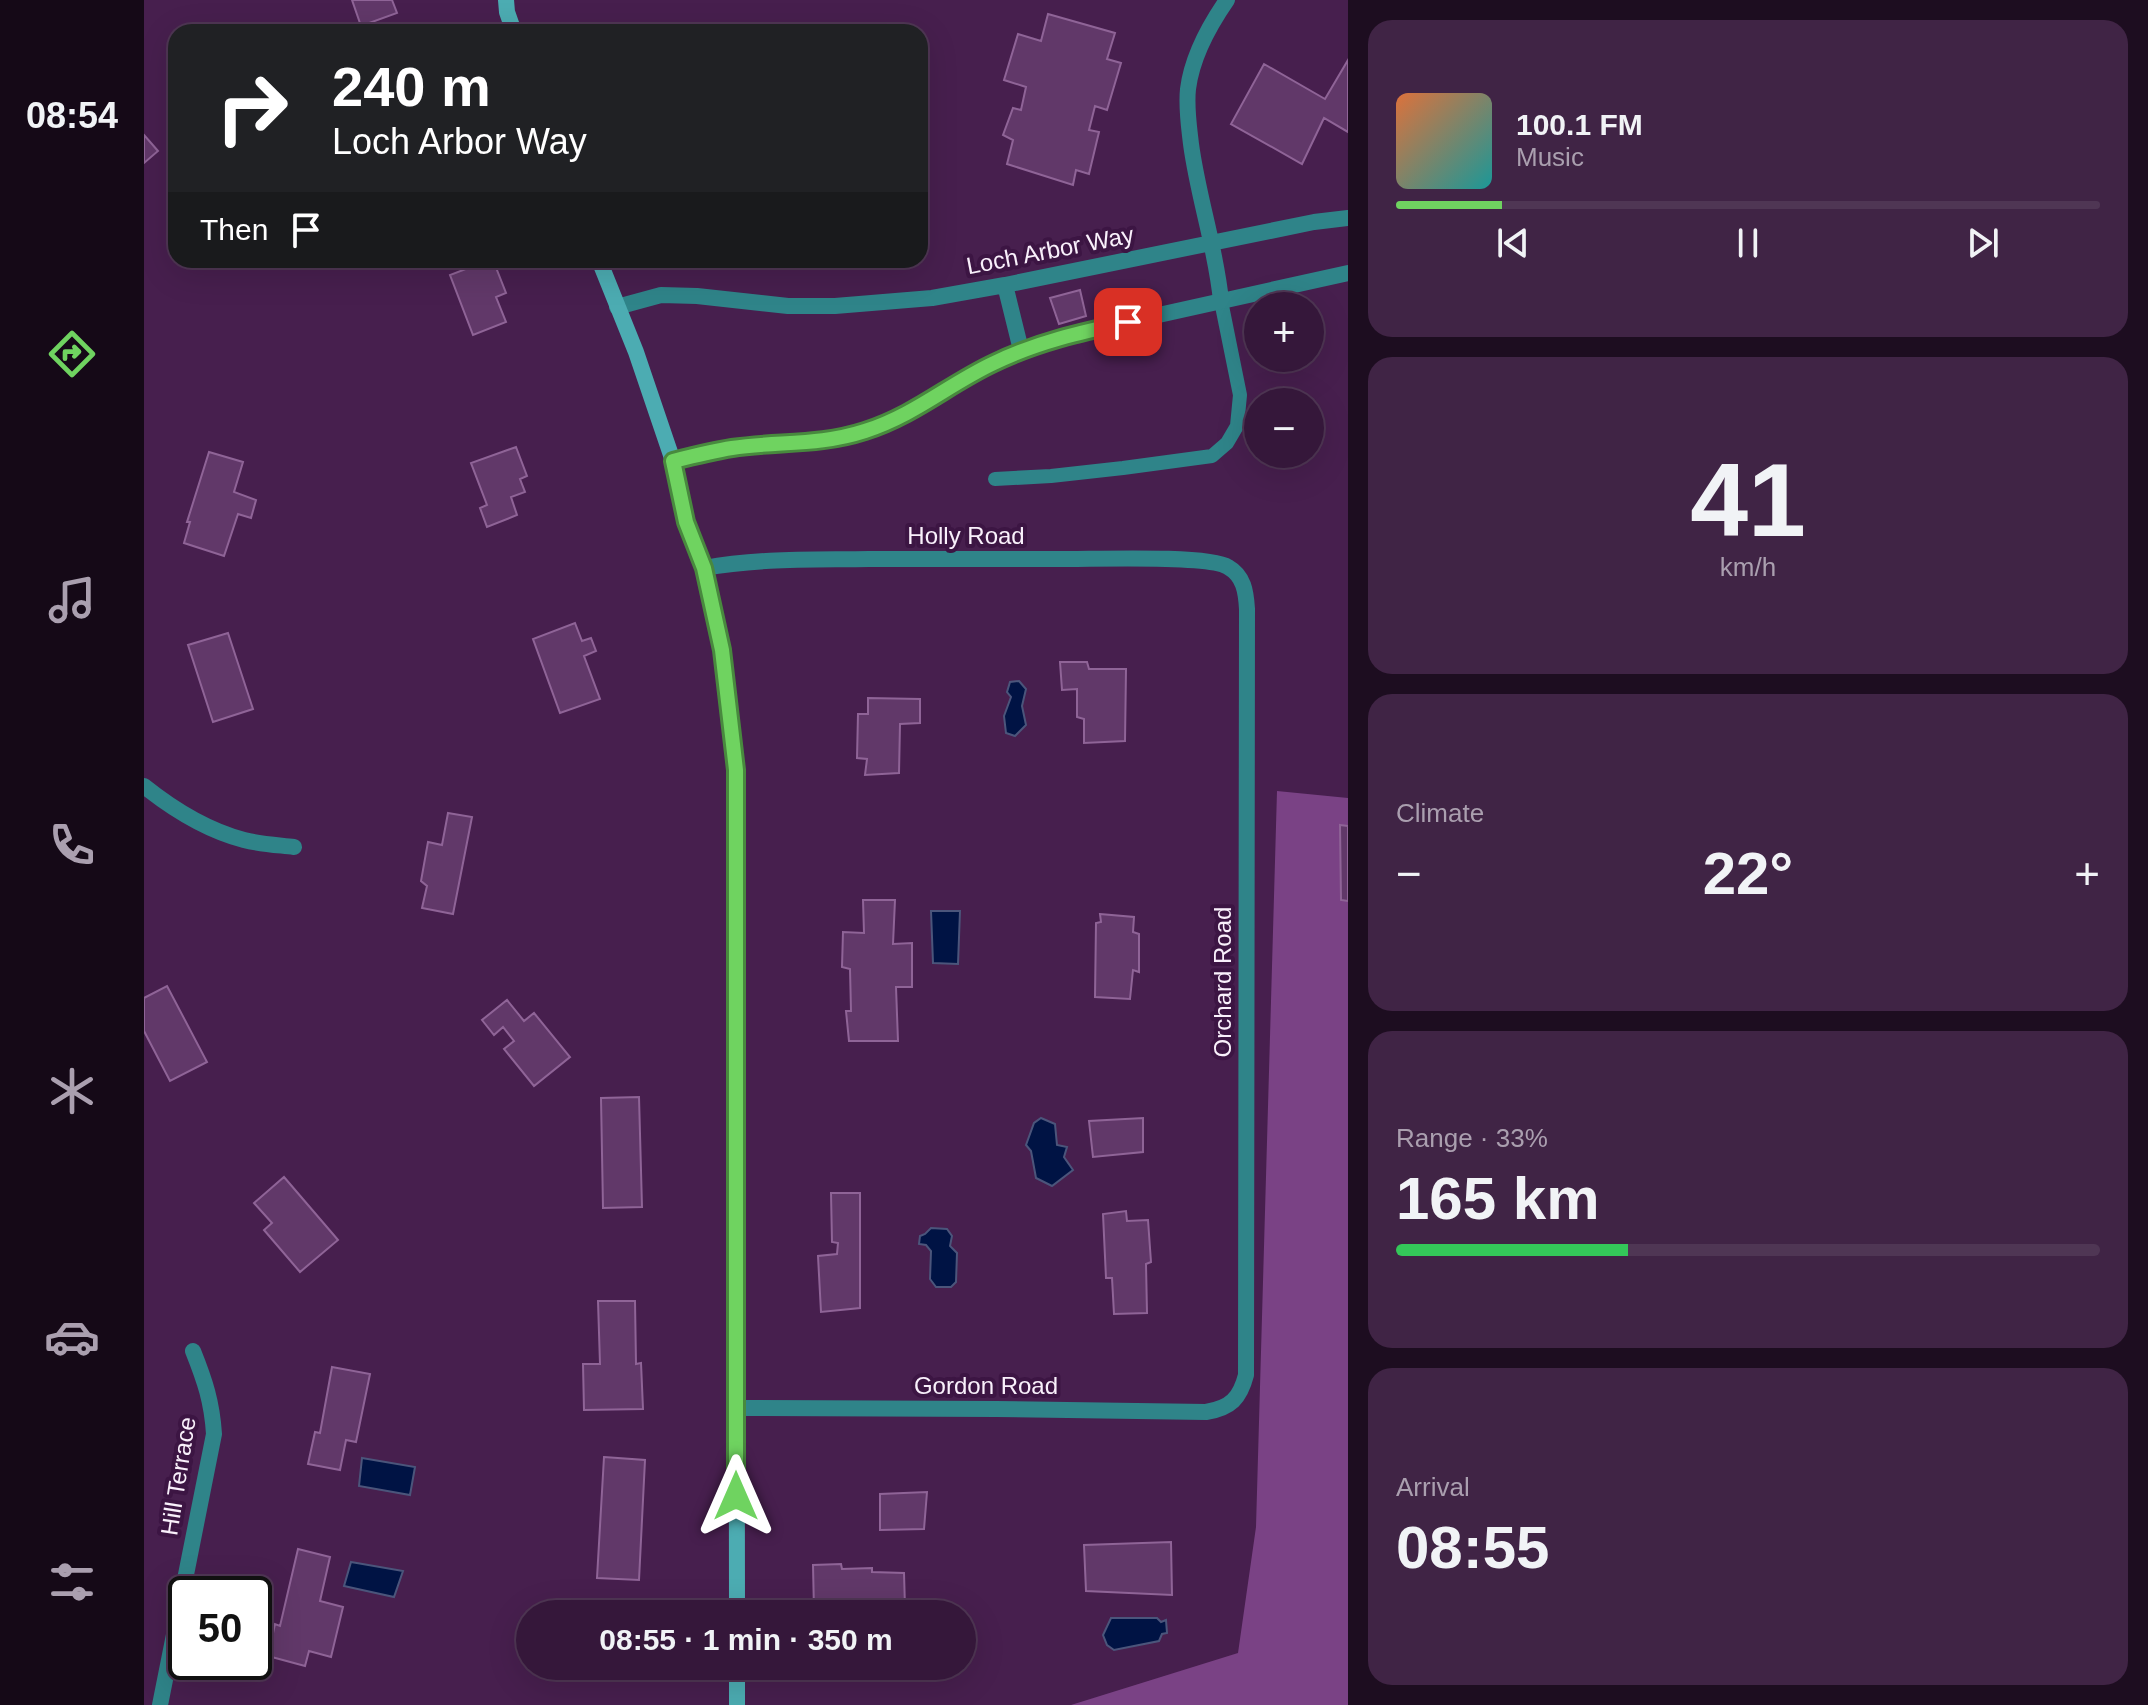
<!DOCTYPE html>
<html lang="en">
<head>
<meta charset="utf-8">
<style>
	body { margin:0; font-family:Helvetica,sans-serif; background:#402445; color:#f1f3f6; height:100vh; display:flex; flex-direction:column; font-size:30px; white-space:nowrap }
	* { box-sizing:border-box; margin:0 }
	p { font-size:26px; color:#aa9faf }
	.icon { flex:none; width:44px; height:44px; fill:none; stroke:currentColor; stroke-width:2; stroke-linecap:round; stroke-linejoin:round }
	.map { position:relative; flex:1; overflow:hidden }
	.drawer { display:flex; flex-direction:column; gap:20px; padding:20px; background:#1d0d20; width:800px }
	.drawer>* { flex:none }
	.hud { position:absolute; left:24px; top:24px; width:760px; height:244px; border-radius:24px; box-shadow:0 8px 32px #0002,0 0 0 2px #4f3654; background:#202124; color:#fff; overflow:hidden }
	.controls { position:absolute; left:1100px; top:292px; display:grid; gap:16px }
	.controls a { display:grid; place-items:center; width:80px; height:80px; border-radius:50%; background:#35173a; box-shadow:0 8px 32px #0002,0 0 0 2px #4f3654; font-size:40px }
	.speed { position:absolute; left:24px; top:1576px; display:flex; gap:16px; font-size:40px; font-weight:700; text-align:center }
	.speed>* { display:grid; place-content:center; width:104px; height:104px; border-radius:50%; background:#35173a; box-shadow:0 8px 32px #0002,0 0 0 2px #4f3654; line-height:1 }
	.speed .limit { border:4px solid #111; border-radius:12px; background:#fff; color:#111 }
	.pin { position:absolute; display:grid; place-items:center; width:68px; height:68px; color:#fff; margin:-34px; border-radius:16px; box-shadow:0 4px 12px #0006 }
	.me { position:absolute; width:88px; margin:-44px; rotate:0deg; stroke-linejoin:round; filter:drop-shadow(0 0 6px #0008) }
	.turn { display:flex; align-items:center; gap:28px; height:168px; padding:0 32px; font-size:36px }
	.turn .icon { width:104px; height:104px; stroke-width:2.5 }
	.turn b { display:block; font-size:56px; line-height:68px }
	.then { display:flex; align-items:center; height:76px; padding:0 32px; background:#0003; gap:16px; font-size:30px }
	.big { font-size:60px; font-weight:600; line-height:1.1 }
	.drawer .widget { flex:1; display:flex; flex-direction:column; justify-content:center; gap:12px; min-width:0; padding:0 28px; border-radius:24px; background:#402445 }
	.drawer .dial { align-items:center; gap:0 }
	.dial b { font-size:104px; line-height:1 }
	.song { display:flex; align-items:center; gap:24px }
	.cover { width:96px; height:96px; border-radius:12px; background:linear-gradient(135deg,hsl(20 70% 55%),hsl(180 70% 35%)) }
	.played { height:8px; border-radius:4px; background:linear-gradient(90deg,#6fd360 15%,#4f3654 15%) }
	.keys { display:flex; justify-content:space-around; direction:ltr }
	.heat { display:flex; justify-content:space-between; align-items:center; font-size:44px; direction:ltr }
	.charge { height:12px; border-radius:6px; background:linear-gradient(90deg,#34c759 33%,#4f3654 0) }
	.trip { position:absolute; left:372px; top:1600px; width:460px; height:80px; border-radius:40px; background:#35173a; box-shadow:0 8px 32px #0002,0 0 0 2px #4f3654; font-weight:600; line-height:80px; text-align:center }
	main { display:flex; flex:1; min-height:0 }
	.tabs { display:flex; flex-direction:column; width:144px; justify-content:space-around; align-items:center; background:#150917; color:#aa9faf }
	.tabs .icon { width:56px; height:56px }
	.tabs .on { color:#6fd360 }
	.tabs b { font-size:36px; color:#f1f3f6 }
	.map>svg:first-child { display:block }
	.green { fill:#7a4285 }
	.water { fill:#001344; stroke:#4b557b; stroke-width:2 }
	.building { fill:#613869; stroke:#8f6497; stroke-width:2 }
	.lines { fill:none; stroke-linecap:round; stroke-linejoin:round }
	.lane { stroke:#2f8489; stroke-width:14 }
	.street { stroke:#2f8489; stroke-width:16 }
	.secondary { stroke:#4cacb2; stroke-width:16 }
	.route-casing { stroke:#48893e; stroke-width:20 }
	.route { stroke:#6fd360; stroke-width:14 }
	.labels { text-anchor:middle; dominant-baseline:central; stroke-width:8; stroke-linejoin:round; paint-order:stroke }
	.street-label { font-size:24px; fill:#f9f0fb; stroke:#3c1543 }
</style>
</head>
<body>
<main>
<nav class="tabs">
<b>08:54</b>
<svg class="icon on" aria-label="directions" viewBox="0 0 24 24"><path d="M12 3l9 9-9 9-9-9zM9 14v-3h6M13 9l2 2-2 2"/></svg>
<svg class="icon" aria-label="music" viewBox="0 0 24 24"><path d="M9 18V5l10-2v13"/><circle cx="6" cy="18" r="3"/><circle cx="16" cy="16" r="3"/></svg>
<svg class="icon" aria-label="phone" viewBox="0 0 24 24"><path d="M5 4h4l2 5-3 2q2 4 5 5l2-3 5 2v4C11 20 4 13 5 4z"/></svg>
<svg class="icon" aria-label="climate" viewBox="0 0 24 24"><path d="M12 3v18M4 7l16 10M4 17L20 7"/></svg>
<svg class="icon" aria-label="car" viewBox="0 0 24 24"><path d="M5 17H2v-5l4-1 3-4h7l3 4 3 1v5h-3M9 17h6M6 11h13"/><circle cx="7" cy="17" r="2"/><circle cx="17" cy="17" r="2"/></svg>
<svg class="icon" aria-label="filters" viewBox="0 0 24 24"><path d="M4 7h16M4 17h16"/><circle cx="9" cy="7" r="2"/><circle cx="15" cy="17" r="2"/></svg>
</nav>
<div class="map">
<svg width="1204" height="1705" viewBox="0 0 1204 1705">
	<rect width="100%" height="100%" fill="#471f4e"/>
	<path class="green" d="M1133,791L1204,798V1705H927L1094,1653L1112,1527Z"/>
	<path class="water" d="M875,681L882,689L878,706L882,725L871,736L862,733L860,716L867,697L863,692L866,682Z
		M787,911H816L814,964L789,963Z
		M897,1118L911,1124L913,1145L923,1147L920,1157L929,1170L908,1186L892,1178L887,1151L882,1145L890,1123Z
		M787,1228L803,1229L808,1236L806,1246L813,1253L812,1282L807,1287H792L786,1279L787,1251L782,1245L775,1244L776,1236L781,1234Z
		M218,1458L271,1467L266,1495L215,1486Z
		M207,1562L259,1571L250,1597L200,1586Z
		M967,1618H1013L1017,1622L1022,1620L1023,1633L1018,1634L1015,1641L970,1650L963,1645L959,1635Z"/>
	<path class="building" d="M208,0H248L253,13L217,26Z
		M904,14L971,33L963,59L977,63L963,110L951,106L945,130L955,132L945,174L932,170L929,185L863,164L869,140L859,135L869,108L877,110L882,87L860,80L874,34L897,41Z
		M1204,60V132L1180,118L1158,164L1087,124L1120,64L1181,99Z
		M0,135L14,151L0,163Z
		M345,260H349L362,293L352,297L362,322L329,335L306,275Z
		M936,290L942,316L915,324L906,298Z
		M372,447L383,476L376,479L381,492L367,497L373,515L343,527L336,508L343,505L327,463Z
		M65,452L99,462L90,492L112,500L107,518L94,514L80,556L40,543L46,522H43Z
		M431,623L438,641L447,638L452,651L440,656L456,699L416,713L389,639Z
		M84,633L109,709L69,722L44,645Z
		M916,662H943L945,669H982L981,741L940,743V719L933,717V689L918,690Z
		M724,698L776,699V723L756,724L755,773L721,775L723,759L713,758L714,714H724Z
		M304,813L328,817L309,914L278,908L283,886L277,881L284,842L298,845Z
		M1196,825L1204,826V901L1197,900Z
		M719,900H751L749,944L768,943V987H752L754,1041H705L702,1011H707L706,969L698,967L699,932L720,933Z
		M956,914L990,917L989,932L995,934V972L989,970L986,999L951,997L952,923L957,922Z
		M23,986L63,1062L26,1081L0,1031V998Z
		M363,1000L380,1021L390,1013L426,1057L390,1086L360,1049L370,1041L359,1027L350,1035L338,1020Z
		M495,1097L498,1207L459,1208L457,1098Z
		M999,1118V1152L949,1157L945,1121Z
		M140,1177L194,1240L156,1272L120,1230L128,1223L110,1203Z
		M687,1193H716V1308L677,1312L674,1256L693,1254L694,1243L688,1242Z
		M982,1211L983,1221L1004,1220L1007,1262L1002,1264L1003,1313L970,1314L968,1278H962L959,1214Z
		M454,1301H491L492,1364L497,1363L499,1409L440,1410L439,1364H456Z
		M188,1367L226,1374L212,1442L202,1440L196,1470L164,1464L171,1432L176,1433Z
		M460,1457L501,1460L495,1580L453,1578Z
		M783,1492L780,1529L736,1530V1494Z
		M1027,1542L1028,1595L942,1591L940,1545Z
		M154,1549L186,1557L176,1601L199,1607L187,1657L165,1651L161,1666L124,1656L131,1624L136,1626Z
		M697,1564L698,1569L728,1568V1572L760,1573L761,1607L695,1608V1613L670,1611L669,1565Z"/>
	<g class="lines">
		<path class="lane" d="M851,479L907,476L979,468L1068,456L1083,443L1093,426L1096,395L1077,301"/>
		<path class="street" d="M861,285L877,350
			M1077,301C1072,248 1054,197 1047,144C1045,126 1042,108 1044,89C1048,57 1065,26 1083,0
			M473,307L517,295L553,296L644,306H691L788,298L861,285L1170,222L1204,218
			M529,461C549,456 569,451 589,448C634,442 678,445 722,431C767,415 804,387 846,365C869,352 894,344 920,336L1204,273
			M560,568C615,558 670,560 725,559C792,559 859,559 926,559C955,559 1065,555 1084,567C1100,576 1102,592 1103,609L1102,1375C1096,1398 1087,1408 1062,1412L852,1409L592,1408
			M0,786C30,810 62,830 100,840C116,844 133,845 150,847
			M16,1705L70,1434C68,1402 61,1381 49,1351"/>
		<path class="secondary" d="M362,0L363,12L370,32
			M455,260L492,352L529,461L542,522L560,568L578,650L592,770L593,1614
			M593,1666V1705"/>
	</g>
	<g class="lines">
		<g class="route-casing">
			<path id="route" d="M592,1496V770L578,650L560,568L542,522L529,461C549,456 569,451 588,448C634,441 675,446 721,431C771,415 805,384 850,363C893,342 938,332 984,322"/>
		</g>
		<use href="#route" class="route"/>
	</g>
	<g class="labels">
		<g class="street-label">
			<text transform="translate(906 250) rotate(-11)">Loch Arbor Way</text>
			<text x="822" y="535">Holly Road</text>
			<text transform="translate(1078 982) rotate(-90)">Orchard Road</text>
			<text x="842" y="1385">Gordon Road</text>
			<text transform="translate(34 1476) rotate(-81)">Hill Terrace</text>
		</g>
	</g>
</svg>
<div class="controls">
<a>+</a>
<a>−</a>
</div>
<div class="speed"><div class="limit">50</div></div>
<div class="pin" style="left:984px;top:322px;background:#d93025"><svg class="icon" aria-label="arrive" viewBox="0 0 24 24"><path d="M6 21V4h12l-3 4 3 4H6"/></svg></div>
<svg class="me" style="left:592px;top:1496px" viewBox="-20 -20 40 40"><path d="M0-17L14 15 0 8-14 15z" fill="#6fd360" stroke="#fff" stroke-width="4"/></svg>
<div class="trip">08:55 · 1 min · 350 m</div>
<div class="hud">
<div class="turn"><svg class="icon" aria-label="right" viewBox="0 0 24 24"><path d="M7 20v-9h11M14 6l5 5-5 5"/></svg><div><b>240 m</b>Loch Arbor Way</div></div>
<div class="then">Then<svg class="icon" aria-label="arrive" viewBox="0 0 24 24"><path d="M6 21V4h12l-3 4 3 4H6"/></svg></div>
</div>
</div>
<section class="drawer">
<div class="widget">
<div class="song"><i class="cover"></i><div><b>100.1 FM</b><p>Music</p></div></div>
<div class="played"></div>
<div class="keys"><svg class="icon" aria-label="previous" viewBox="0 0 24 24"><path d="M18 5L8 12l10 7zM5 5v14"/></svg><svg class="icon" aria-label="pause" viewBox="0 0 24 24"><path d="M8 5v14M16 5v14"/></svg><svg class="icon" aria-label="next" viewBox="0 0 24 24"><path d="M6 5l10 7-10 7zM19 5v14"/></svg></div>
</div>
<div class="widget dial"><b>41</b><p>km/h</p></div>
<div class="widget"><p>Climate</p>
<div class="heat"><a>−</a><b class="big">22°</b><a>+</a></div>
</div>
<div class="widget"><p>Range · 33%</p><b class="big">165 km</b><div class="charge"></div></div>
<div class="widget"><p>Arrival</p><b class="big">08:55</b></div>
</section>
</main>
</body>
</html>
